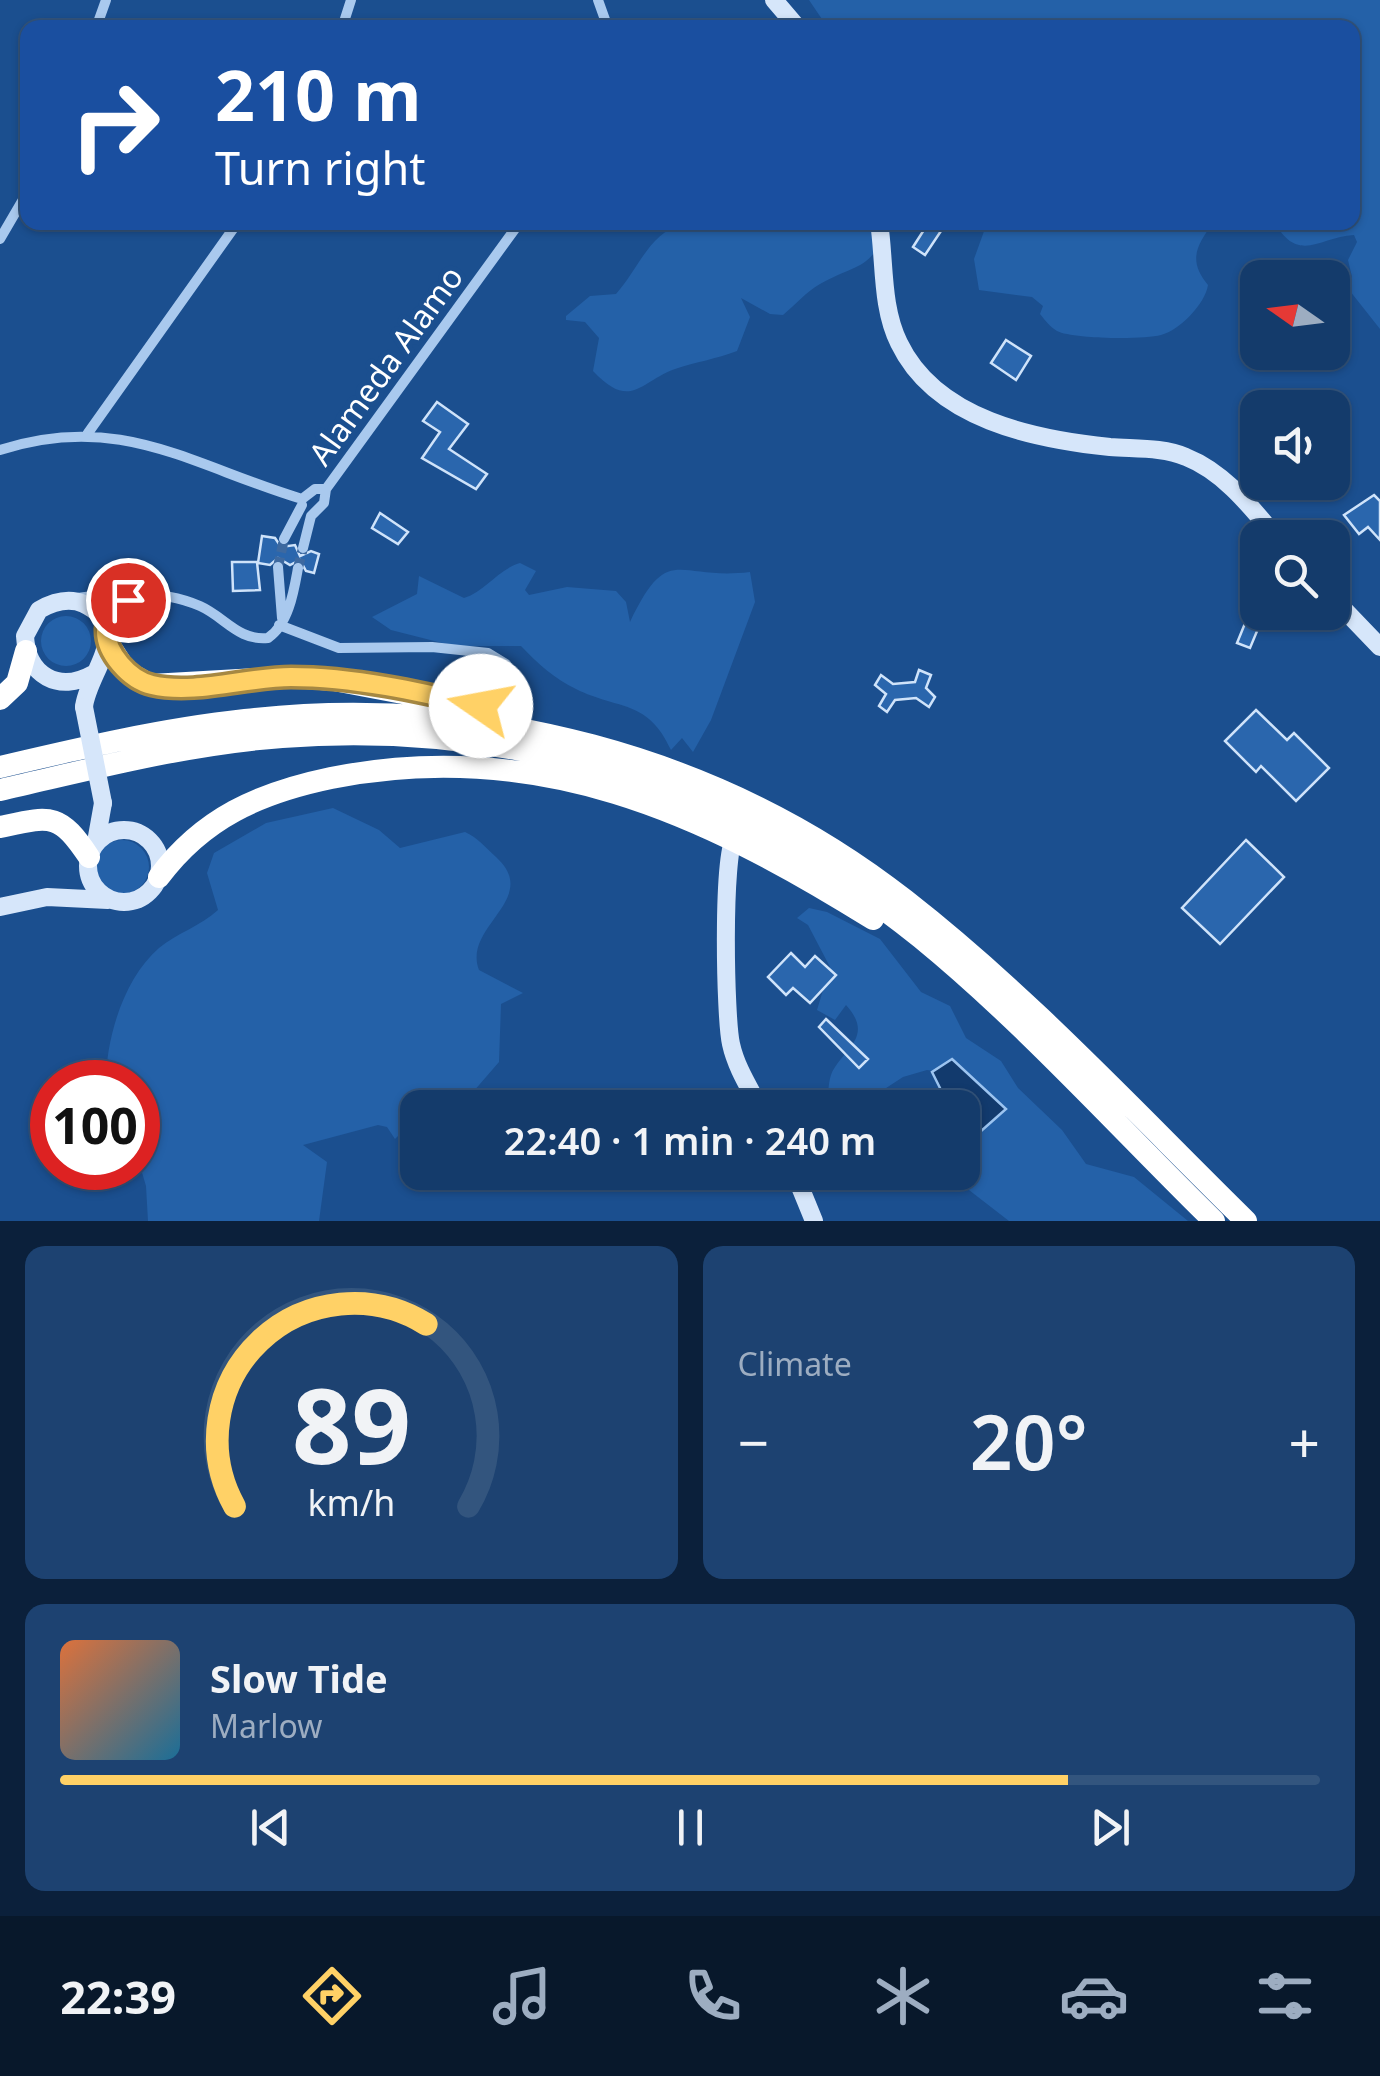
<!DOCTYPE html>
<html lang="en">
<head>
<meta charset="utf-8">
<style>
	body { margin:0; font-family:"Noto Sans",sans-serif; background:#1d4271; color:#f1f3f6; height:100vh; display:flex; flex-direction:column; font-size:38px; white-space:nowrap }
	* { box-sizing:border-box; margin:0 }
	p { font-size:32px; color:#9dadc1 }
	.icon { flex:none; width:55px; height:55px; fill:none; stroke:currentColor; stroke-width:2; stroke-linecap:round; stroke-linejoin:round }
	.map { position:relative; height:1221px; overflow:hidden }
	.side { display:flex; flex-direction:column; gap:25px; padding:25px; background:#0b203b; flex:1 }
	.side>* { flex:none }
	.hud { position:absolute; left:20px; top:20px; width:1340px; height:210px; border-radius:20px; box-shadow:0 2px 8px #0004,0 0 0 2px #33557e; background:#1a4fa0; color:#fff; overflow:hidden }
	.needle { width:65px; rotate:284deg }
	.fabs { position:absolute; left:1240px; top:260px; display:grid; gap:20px }
	.fabs a { display:grid; place-items:center; width:110px; height:110px; border-radius:20px; background:#143b6b; box-shadow:0 2px 8px #0004,0 0 0 2px #33557e; font-size:50px }
	.speed { position:absolute; left:30px; top:1060px; display:flex; gap:20px; font-size:50px; font-weight:700; text-align:center }
	.speed>* { display:grid; place-content:center; width:130px; height:130px; border-radius:50%; background:#143b6b; box-shadow:0 2px 8px #0004,0 0 0 2px #33557e; line-height:1 }
	.speed .limit { border:15px solid #d22; background:#fff; color:#111 }
	.pin { position:absolute; display:grid; place-items:center; width:85px; height:85px; color:#fff; margin:-42px; border:5px solid #fff; border-radius:50%; box-shadow:0 2px 10px #0007 }
	.me { position:absolute; width:110px; margin:-55px; rotate:282deg; stroke-linejoin:round; filter:drop-shadow(0 0 8px #0008) }
	.turn { display:flex; align-items:center; gap:35px; height:210px; padding:0 30px; font-size:45px }
	.turn .icon { width:130px; height:130px; stroke-width:2.5 }
	.turn b { display:block; font-size:70px; line-height:85px }
	.big { font-size:75px; font-weight:600; line-height:1.1 }
	.side .card { flex:1; display:flex; flex-direction:column; justify-content:center; gap:15px; min-width:0; padding:0 35px; border-radius:20px; background:#1d4271 }
	.side .dial { align-items:center; gap:0 }
	.dial svg { height:260px; overflow:visible; fill:none; stroke:#33557e; stroke-width:7; stroke-linecap:round; text-anchor:middle }
	.dial text { fill:#f1f3f6; stroke:none }
	.song { display:flex; align-items:center; gap:30px }
	.cover { width:120px; height:120px; border-radius:15px; background:linear-gradient(135deg,hsl(20 70% 55%),hsl(200 70% 35%)) }
	.played { height:10px; border-radius:5px; background:linear-gradient(90deg,#ffd166 80%,#33557e 80%) }
	.keys { display:flex; justify-content:space-around; direction:ltr }
	.heat { display:flex; justify-content:space-between; align-items:center; font-size:55px; direction:ltr }
	.side .tiles { flex:1; display:grid; gap:25px; grid-template-columns:1fr 1fr }
	.card:last-child { grid-column:span 2 }
	.trip { position:absolute; left:400px; top:1090px; width:580px; height:100px; border-radius:20px; background:#143b6b; box-shadow:0 2px 8px #0004,0 0 0 2px #33557e; font-weight:600; line-height:100px; text-align:center }
	.dock { display:flex; height:160px; justify-content:space-around; align-items:center; background:#08182b; color:#9dadc1 }
	.dock .icon { width:70px; height:70px }
	.dock .active { color:#ffd166 }
	.dock b { font-size:45px; color:#f1f3f6 }
	.map>svg:first-child { display:block }
	.green { fill:#2461a8 }
	.water { fill:#123a6d; stroke:#9cc4f0; stroke-width:2.5 }
	.building { fill:#2a66ad; stroke:#cfe3fa; stroke-width:2.5 }
	.lines { fill:none; stroke-linecap:round; stroke-linejoin:round }
	.street-tunnel { stroke:#3d69a0; stroke-width:10; stroke-dasharray:10 5; stroke-linecap:butt }
	.street { stroke:#a9c9ee; stroke-width:10 }
	.secondary { stroke:#d6e6fa; stroke-width:18 }
	.highway { stroke:#fff; stroke-width:22 }
	.secondary-bridge { stroke:#d6e6fa; stroke-width:18 }
	.route-casing { stroke:#a68842; stroke-width:25 }
	.route { stroke:#ffd166; stroke-width:18 }
	.labels { text-anchor:middle; dominant-baseline:central; stroke-width:10; stroke-linejoin:round; paint-order:stroke }
	.street-label { font-size:32px; fill:#fff; stroke:#1b4f8f }
</style>
</head>
<body>
<div class="map">
<svg width="1380" height="1221" viewBox="0 0 1380 1221">
	<rect width="100%" height="100%" fill="#1b4f8f"/>
	<path class="green" d="M809,0H1380V329L1346,286L1352,277L1348,260L1357,242L1354,235C1321,236 1299,265 1275,223L1352,222V28H828Z
		M684,223H885C876,270 857,263 820,284C807,291 795,305 783,315L770,314L741,298L750,317L737,351C716,359 696,362 675,369C639,382 631,411 593,371L599,338L585,322L566,320V316L590,296L616,294C640,267 648,234 684,223Z
		M987,223H1213C1196,246 1188,261 1208,285C1205,304 1180,330 1161,335C1143,340 1072,339 1057,331C1050,327 1045,320 1040,314L1043,306L1032,297L979,290L974,259Z
		M520,563L536,571L525,590L529,595L567,587L616,591L626,602L630,622C669,541 676,581 750,572L755,602L711,720L693,752L682,738L671,750C648,699 618,710 576,689C555,679 537,663 521,646H454L391,630L372,617L417,594L419,576L464,598C486,591 497,570 520,563Z
		M41 641a25 25 0 1 1 50 0a25 25 0 1 1-50 0Z
		M333,808L379,830L400,848L465,832C477,837 486,848 496,857C542,899 462,926 479,970L523,993L501,1004L499,1062L460,1107L418,1108L417,1117L395,1139L387,1127L378,1125L303,1145L327,1162L319,1221H148L146,1186L138,1159V1082H106C106,1038 124,978 159,948C177,933 201,926 218,910L207,873L214,853L266,823Z
		M95 867a27 27 0 1 1 54 0a27 27 0 1 1-54 0Z
		M809,908L827,912L880,939L921,992L950,1006L966,1038L1001,1061L1018,1088L1062,1130L1086,1164L1134,1177L1188,1221H1009L947,1173L962,1172L963,1109L978,1113L941,1072L927,1070L903,1077L857,1107H827C828,1098 828,1084 831,1075C841,1050 876,1038 846,1005L835,1020L817,1010L830,967L808,925L797,918Z"/>
	<path class="water" d="M952,1059L1006,1109L980,1132L963,1114L962,1108L956,1107L942,1092L932,1072Z"/>
	<path class="building" d="M929,222H947L925,255L913,247Z
		M1006,340L1031,356L1016,380L991,363Z
		M437,402L468,424L449,449L487,474L476,489L422,458L440,432L423,421Z
		M1374,495L1380,501V540L1368,527L1359,534L1344,515Z
		M380,513L408,532L398,544L372,528Z
		M262,536L275,538L281,547L295,545L300,556L311,551L319,554L314,573L306,571L300,560L290,565L278,558L270,565L258,563Z
		M232,562H257L260,590L233,591Z
		M1257,594L1258,612H1265L1250,648L1237,643Z
		M919,670L931,675L926,688L935,697L929,707L916,698L895,700L887,712L879,706L886,694L875,685L881,675L893,684L915,682Z
		M1256,710L1287,740L1294,733L1329,768L1296,801L1261,766L1256,772L1225,741Z
		M1246,840L1284,877L1220,944L1182,908Z
		M791,953L805,967L815,956L836,975L810,1003L793,988L786,995L768,977Z
		M826,1019L868,1059L859,1068L819,1027Z"/>
	<g class="lines">
		<path class="street-tunnel" d="M278,567L284,539
			M298,568L303,548"/>
		<path class="street" d="M598,0L608,28
			M96,28L106,0
			M342,28L351,0
			M0,239L28,191
			M88,433L238,222
			M0,450C120,411 192,466 302,499
			M302,499L315,489H326
			M284,539L302,505
			M303,548L311,516L324,503L326,489L520,222
			M278,567L282,618
			M78,598C116,592 164,590 200,606C225,617 238,641 268,638C289,624 294,590 298,568
			M279,625L339,648L432,647L488,653L506,664L527,696
			M106,626L122,603L144,598"/>
		<path class="secondary" d="M774,0L798,28
			M879,222C885,262 881,307 899,343C936,420 1034,439 1110,447C1135,449 1163,447 1186,457C1224,472 1251,507 1277,538
			M1332,597L1380,647
			M84,707C87,674 135,628 84,604C68,597 53,602 39,610L25,636C27,676 59,693 93,674
			M88 866a36 36 0 1 1 72 0a36 36 0 1 1-72 0Z
			M735,837C722,853 725,1018 731,1044C736,1067 749,1087 760,1108
			M96,842L103,803
			M0,907L47,897L108,900
			M794,1172L814,1221"/>
		<path class="highway" d="M108,643L126,671L151,685L293,677L334,680L519,715
			M0,699L17,683L26,651
			M0,767C81,748 162,729 245,720C477,693 720,755 905,900C1028,996 1135,1112 1246,1221
			M0,790C93,769 186,744 282,737C515,719 739,790 921,938C1025,1023 1118,1127 1214,1221
			M0,827C51,816 59,812 89,857
			M159,877C203,818 259,793 331,778C537,737 702,812 873,919"/>
		<path class="secondary-bridge" d="M84,707L103,803"/>
	</g>
	<g class="lines">
		<g class="route-casing">
			<path id="route" d="M128,600C117,606 106,617 106,629C105,653 130,680 152,685C195,695 247,677 291,677C354,677 420,692 481,706"/>
		</g>
		<use href="#route" class="route"/>
	</g>
	<g class="labels">
		<g class="street-label">
			<text transform="translate(385 365) rotate(-54)">Alameda Alamo</text>
		</g>
	</g>
</svg>
<div class="fabs">
<a><svg class="needle" viewBox="-14 -14 28 28"><path d="M0-13l5 13h-10z" fill="#e53935"/><path d="M0 13l5-13h-10z" fill="#9dadc1"/></svg></a>
<a><svg class="icon" aria-label="sound" viewBox="0 0 24 24"><path d="M4 9h4l5-4v14l-5-4H4zM17 9q2 3 0 6"/></svg></a>
<a><svg class="icon" aria-label="search" viewBox="0 0 24 24"><circle cx="10" cy="10" r="6"/><path d="M15 15l6 6"/></svg></a>
</div>
<div class="speed"><div class="limit">100</div></div>
<div class="pin" style="left:128px;top:600px;background:#d93025"><svg class="icon" aria-label="arrive" viewBox="0 0 24 24"><path d="M6 21V4h12l-3 4 3 4H6"/></svg></div>
<svg class="me" style="left:481px;top:706px" viewBox="-20 -20 40 40"><circle r="19" fill="#fff"/><path d="M0-13L10 11 0 6-10 11z" fill="#ffd166"/></svg>
<div class="trip">22:40 · 1 min · 240 m</div>
<div class="hud">
<div class="turn"><svg class="icon" aria-label="right" viewBox="0 0 24 24"><path d="M7 20v-9h11M14 6l5 5-5 5"/></svg><div><b>210 m</b>Turn right</div></div>
</div>
</div>
<section class="side">
<div class="tiles">
<div class="card dial"><svg viewBox="0 0 100 80">
<path d="M14 69A42 42 0 1 1 86 69"/>
<path d="M14 69A42 42 0 0 1 73 13" stroke="#ffd166"/>
<text x="50" y="56" font-size="32" font-weight="700">89</text>
<text x="50" y="72" font-size="11">km/h</text>
</svg></div>
<div class="card"><p>Climate</p>
<div class="heat"><a>−</a><b class="big">20°</b><a>+</a></div>
</div>
<div class="card">
<div class="song"><i class="cover"></i><div><b>Slow Tide</b><p>Marlow</p></div></div>
<div class="played"></div>
<div class="keys"><svg class="icon" aria-label="previous" viewBox="0 0 24 24"><path d="M18 5L8 12l10 7zM5 5v14"/></svg><svg class="icon" aria-label="pause" viewBox="0 0 24 24"><path d="M8 5v14M16 5v14"/></svg><svg class="icon" aria-label="next" viewBox="0 0 24 24"><path d="M6 5l10 7-10 7zM19 5v14"/></svg></div>
</div>
</div>
</section>
<nav class="dock">
<b>22:39</b>
<svg class="icon active" aria-label="directions" viewBox="0 0 24 24"><path d="M12 3l9 9-9 9-9-9zM9 14v-3h6M13 9l2 2-2 2"/></svg>
<svg class="icon" aria-label="music" viewBox="0 0 24 24"><path d="M9 18V5l10-2v13"/><circle cx="6" cy="18" r="3"/><circle cx="16" cy="16" r="3"/></svg>
<svg class="icon" aria-label="phone" viewBox="0 0 24 24"><path d="M5 4h4l2 5-3 2q2 4 5 5l2-3 5 2v4C11 20 4 13 5 4z"/></svg>
<svg class="icon" aria-label="climate" viewBox="0 0 24 24"><path d="M12 3v18M4 7l16 10M4 17L20 7"/></svg>
<svg class="icon" aria-label="car" viewBox="0 0 24 24"><path d="M5 17H2v-5l4-1 3-4h7l3 4 3 1v5h-3M9 17h6M6 11h13"/><circle cx="7" cy="17" r="2"/><circle cx="17" cy="17" r="2"/></svg>
<svg class="icon" aria-label="filters" viewBox="0 0 24 24"><path d="M4 7h16M4 17h16"/><circle cx="9" cy="7" r="2"/><circle cx="15" cy="17" r="2"/></svg>
</nav>
</body>
</html>
